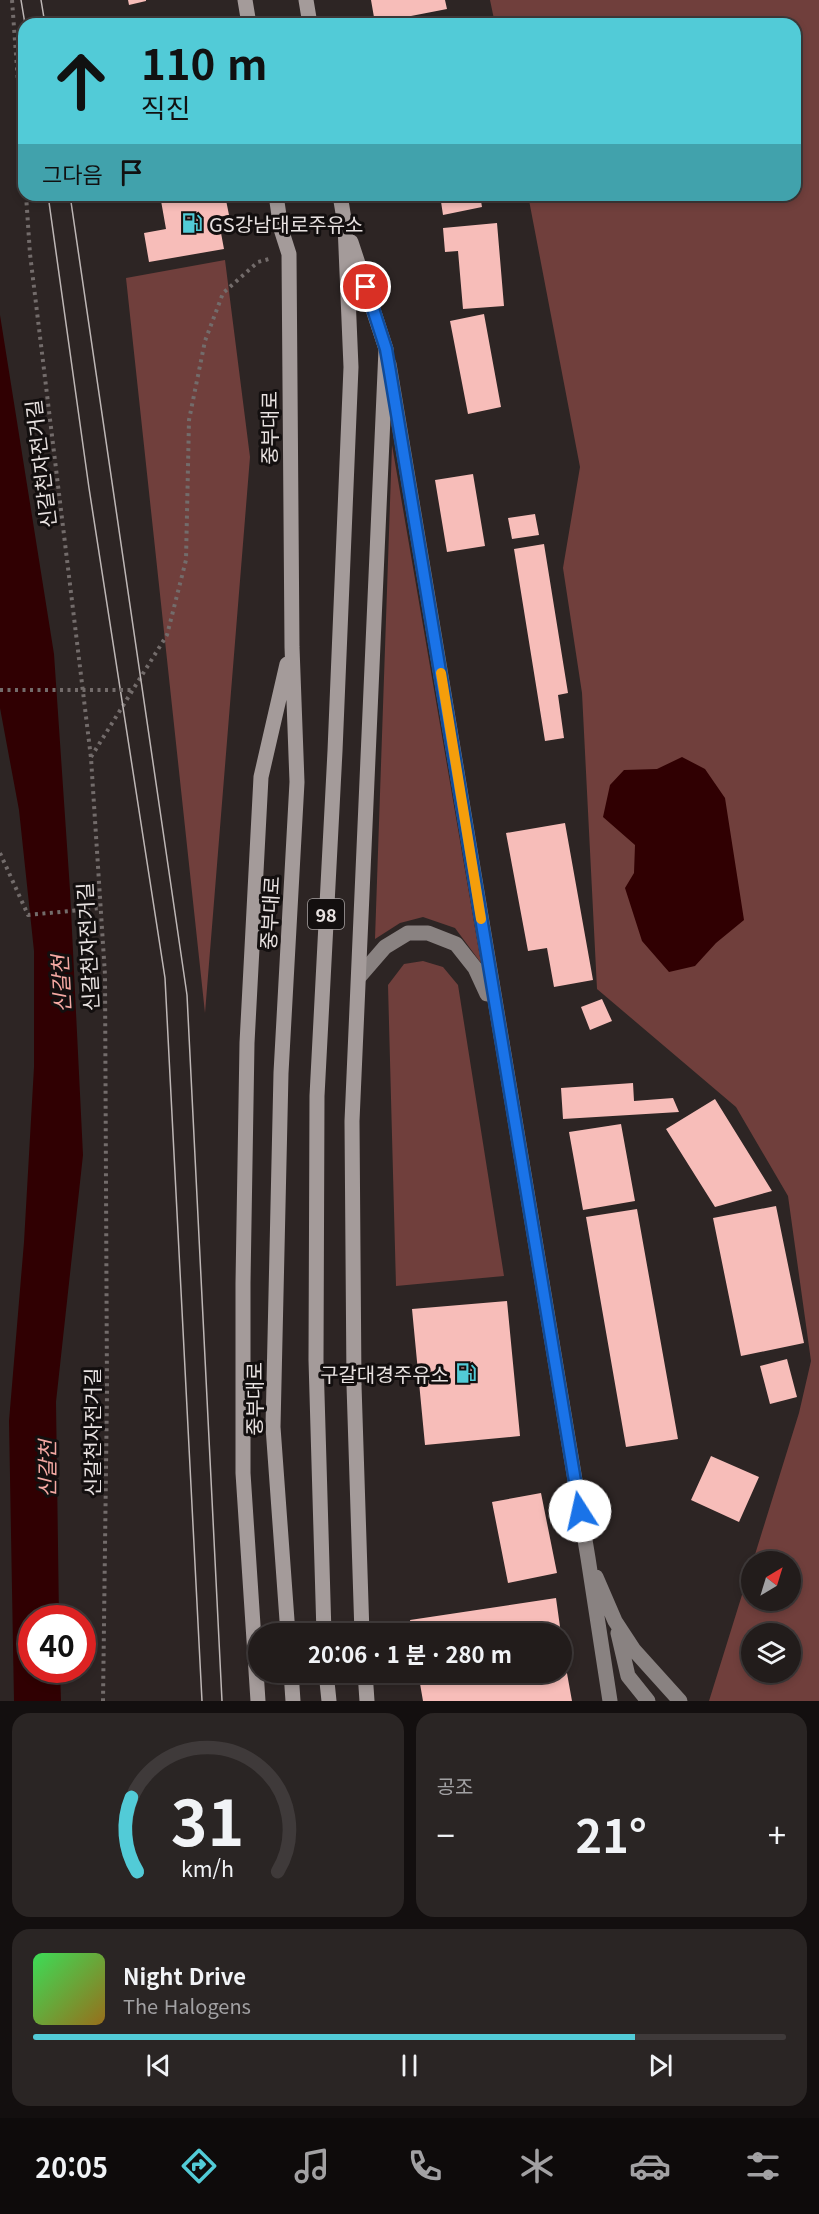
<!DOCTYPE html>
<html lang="ko">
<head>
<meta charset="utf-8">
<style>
	body { margin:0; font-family:Georgia,"Noto Sans KR",serif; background:#2a2524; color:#f1f3f6; height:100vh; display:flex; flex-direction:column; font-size:22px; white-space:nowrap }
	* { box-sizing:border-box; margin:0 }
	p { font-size:20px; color:#a2a1a3 }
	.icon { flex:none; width:33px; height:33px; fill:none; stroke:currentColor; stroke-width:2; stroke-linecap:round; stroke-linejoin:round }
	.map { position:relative; height:1701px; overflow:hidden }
	.sheet { display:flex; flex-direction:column; gap:12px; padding:12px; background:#130f0f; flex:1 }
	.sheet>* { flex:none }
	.hud { position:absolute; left:18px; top:18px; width:783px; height:183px; border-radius:18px; box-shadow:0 3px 9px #0003,0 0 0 2px #3f3a3a; background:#52cbd7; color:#111; overflow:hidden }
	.needle { width:39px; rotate:38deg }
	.controls { position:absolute; left:741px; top:1551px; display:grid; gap:12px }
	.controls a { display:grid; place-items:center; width:60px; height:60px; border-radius:50%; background:#221c1b; box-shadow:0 3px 9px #0003,0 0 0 2px #3f3a3a; font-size:30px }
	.speed { position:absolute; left:18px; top:1605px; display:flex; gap:12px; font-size:30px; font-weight:700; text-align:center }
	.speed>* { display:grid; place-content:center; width:78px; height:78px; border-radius:50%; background:#221c1b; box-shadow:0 3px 9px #0003,0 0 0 2px #3f3a3a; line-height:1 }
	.speed .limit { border:9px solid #d22; background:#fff; color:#111 }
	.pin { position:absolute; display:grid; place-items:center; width:51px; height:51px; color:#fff; margin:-26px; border:3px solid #fff; border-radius:50%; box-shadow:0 2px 6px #0007 }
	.me { position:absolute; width:66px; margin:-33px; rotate:350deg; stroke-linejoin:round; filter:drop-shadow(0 0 4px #0008) }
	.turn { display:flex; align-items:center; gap:21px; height:126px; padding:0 24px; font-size:27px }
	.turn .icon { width:78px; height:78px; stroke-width:2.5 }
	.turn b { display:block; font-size:42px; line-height:51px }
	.then { display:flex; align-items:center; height:57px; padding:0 24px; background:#0003; gap:12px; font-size:22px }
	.big { font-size:45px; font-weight:700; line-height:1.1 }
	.sheet .card { flex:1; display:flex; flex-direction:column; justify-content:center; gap:9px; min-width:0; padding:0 21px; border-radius:18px; background:#2a2524 }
	.sheet .dial { align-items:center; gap:0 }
	.dial svg { height:156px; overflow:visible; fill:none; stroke:#3f3a3a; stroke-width:7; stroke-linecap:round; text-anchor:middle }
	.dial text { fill:#f1f3f6; stroke:none }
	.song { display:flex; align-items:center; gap:18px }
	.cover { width:72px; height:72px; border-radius:9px; background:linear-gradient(135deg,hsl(130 70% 55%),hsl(40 70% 35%)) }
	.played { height:6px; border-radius:3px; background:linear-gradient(90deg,#52cbd7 80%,#3f3a3a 80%) }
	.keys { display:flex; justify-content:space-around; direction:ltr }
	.heat { display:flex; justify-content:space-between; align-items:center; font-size:33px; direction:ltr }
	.sheet .tiles { flex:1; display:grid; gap:12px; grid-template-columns:1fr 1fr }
	.card:last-child { grid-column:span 2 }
	.trip { position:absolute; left:248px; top:1623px; width:324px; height:60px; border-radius:30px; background:#221c1b; box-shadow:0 3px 9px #0003,0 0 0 2px #3f3a3a; font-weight:700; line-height:60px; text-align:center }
	.menu { display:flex; height:96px; justify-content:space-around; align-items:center; background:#0e0b0b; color:#a2a1a3 }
	.menu .icon { width:42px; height:42px }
	.menu .selected { color:#52cbd7 }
	.menu b { font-size:27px; color:#f1f3f6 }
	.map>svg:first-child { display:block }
	.green { fill:#703f3c; fill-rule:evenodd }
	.water { fill:#300002 }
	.building { fill:#f7bdb9 }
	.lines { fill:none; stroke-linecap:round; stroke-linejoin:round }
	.path { stroke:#736c6b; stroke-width:4; stroke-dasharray:3 4.5; stroke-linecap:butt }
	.secondary { stroke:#898281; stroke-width:15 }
	.primary { stroke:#a49b9a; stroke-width:15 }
	.tram { stroke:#beb7b6; stroke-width:1.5 }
	.path-bridge { stroke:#736c6b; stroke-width:4; stroke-dasharray:3 4.5; stroke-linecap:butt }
	.route-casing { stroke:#114b97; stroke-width:15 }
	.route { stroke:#1a73e8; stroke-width:10 }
	.slow { stroke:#f59e0b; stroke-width:10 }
	.labels { text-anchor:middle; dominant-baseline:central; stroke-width:6; stroke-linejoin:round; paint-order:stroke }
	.shield { fill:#130f0f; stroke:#a8a3a2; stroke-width:1.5 }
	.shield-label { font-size:18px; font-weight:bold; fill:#e8e2e1 }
	.poi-label { font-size:20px; fill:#e8e2e1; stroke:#130f0f; text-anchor:start }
	.street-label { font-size:20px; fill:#e8e2e1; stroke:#130f0f }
	.water-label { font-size:21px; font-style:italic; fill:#f5a9a3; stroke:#130f0f }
</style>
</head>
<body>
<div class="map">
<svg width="819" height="1701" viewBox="0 0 819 1701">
	<rect width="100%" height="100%" fill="#2d2524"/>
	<path class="green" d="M490,0H819V1701H709L751,1566L752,1600H790V1562L753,1561L799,1413L811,1361L788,1196L736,1107L597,989L582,693L563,568L580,467L528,195H795V24H495ZM752,1634H790V1672H752Z
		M225,260L250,457L205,1013L126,278Z
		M392,445L481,963L455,928L423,917L400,923L375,939Z
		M423,961L443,967L458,985L504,1276L396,1286L388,985L404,964Z"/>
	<path class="water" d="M0,315L54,654L70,890L83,1155L56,1402L59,1618H32V1670H60L61,1701H14L9,1421L24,1242L34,1067V951L19,810L0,708Z
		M682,757L705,769L725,798L744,920L716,943L695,966L669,972L642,941L625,888L634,873L635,845L603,817L610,785L624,770L657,769Z"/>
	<path class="building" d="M128,0H146V1L129,5Z
		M371,0H445L447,9L375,23Z
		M160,195H225L229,215L218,217L224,249L149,262L144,233L166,229Z
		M440,195H480L482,207L443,215Z
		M497,223L504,306L463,309L458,251L445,252L443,228Z
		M484,314L501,407L468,414L450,321Z
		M473,474L485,546L447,552L435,480Z
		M535,514L539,535L512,539L508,518Z
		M544,544L568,693L558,695L564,738L545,741L514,549Z
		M565,823L593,980L554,987L547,948L528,951L506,833Z
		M602,999L612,1021L590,1030L581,1007Z
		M633,1083L634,1101L673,1098L679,1112L563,1119L561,1088Z
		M715,1099L772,1191L715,1207L666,1129Z
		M621,1124L635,1201L583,1210L569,1132Z
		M776,1206L804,1343L741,1356L713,1218Z
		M637,1209L678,1439L626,1447L586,1217Z
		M507,1301L520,1436L425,1445L412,1309Z
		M787,1359L797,1397L770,1404L760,1366Z
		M711,1456L759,1477L739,1522L691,1500Z
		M541,1493L557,1573L508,1583L492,1502Z
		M556,1598L561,1634H412L410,1620Z
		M561,1640L572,1701H423L418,1672H561Z"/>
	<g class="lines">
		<path class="path" d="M12,0L24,164
			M26,195L30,254L91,758L105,975L107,1392L103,1701
			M91,757L167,635L186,560L189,420L205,341L223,293L258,262L269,259
			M0,853L28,915L101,908"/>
		<path class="secondary" d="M389,364L588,1558L610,1701
			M359,977L385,947L408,933H428L456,944L475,968L487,994
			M596,1577L615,1621L634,1650L680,1701
			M618,1633L628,1676L648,1701"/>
		<path class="primary" d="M245,0L249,24
			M306,0L310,24
			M276,195L281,229L289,254L292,647L297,782L281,1073L273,1427L288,1634
			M351,242L386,349L352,1121L354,1385L362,1634
			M324,1634L316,1360L317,1096L335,751L351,367L345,225L340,195
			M291,1672L293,1701
			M326,1672L329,1701
			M365,1672L367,1701
			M258,1701L243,1473V1283L247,1043L261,777L287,664"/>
		<path class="tram" d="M21,0L25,24
			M41,0L45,24
			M48,195L89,488L165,978L202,1701
			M70,195L187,995L222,1701"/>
		<path class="path-bridge" d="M0,690H131"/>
	</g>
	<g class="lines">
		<g class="route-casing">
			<path id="route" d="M366,287L386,349L390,372L580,1511"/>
		</g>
		<use href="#route" class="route"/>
		<path class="slow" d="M441,673L481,919"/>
	</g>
	<defs>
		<g id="fuel-bare" transform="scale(1.62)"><path d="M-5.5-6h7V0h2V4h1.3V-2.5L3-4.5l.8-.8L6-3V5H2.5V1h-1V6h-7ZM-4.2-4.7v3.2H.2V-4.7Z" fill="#52cbd7" stroke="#130f0f" stroke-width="2.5" paint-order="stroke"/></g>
	</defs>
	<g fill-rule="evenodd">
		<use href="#fuel-bare" x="192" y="223"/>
		<use href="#fuel-bare" x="466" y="1373"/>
	</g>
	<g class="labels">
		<rect class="shield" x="308" y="899" width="36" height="30" rx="4.5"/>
		<g class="shield-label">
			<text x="326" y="914">98</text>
		</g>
		<g class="poi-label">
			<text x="209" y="223">GS강남대로주유소</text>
			<text x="449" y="1373" text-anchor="end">구갈대경주유소</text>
		</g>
		<g class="street-label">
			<text transform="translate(268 428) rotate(-90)">중부대로</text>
			<text transform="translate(40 464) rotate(-97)">신갈천자전거길</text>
			<text transform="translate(269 913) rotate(-87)">중부대로</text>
			<text transform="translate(87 947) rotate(-93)">신갈천자전거길</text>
			<text transform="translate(253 1399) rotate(-90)">중부대로</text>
			<text transform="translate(91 1432) rotate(-90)">신갈천자전거길</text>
		</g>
		<g class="water-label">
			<text transform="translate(60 984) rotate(-93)">신갈천</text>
			<text transform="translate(46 1469) rotate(-90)">신갈천</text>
		</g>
	</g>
</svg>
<div class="controls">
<a><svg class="needle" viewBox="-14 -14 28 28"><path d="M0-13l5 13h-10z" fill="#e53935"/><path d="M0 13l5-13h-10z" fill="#a2a1a3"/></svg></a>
<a><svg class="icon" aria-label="layers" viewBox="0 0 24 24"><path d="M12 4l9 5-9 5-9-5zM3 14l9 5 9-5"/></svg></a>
</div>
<div class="speed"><div class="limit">40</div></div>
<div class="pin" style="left:366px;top:287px;background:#d93025"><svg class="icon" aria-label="arrive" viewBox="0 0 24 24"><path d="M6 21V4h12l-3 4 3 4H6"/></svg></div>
<svg class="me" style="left:580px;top:1511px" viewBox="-20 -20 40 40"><circle r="19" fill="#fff"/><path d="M0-13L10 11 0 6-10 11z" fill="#1a73e8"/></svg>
<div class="trip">20:06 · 1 분 · 280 m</div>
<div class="hud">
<div class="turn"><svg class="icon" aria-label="ahead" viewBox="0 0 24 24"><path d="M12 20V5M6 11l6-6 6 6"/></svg><div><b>110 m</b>직진</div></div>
<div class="then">그다음<svg class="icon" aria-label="arrive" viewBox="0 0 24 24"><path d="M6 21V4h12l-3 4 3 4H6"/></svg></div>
</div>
</div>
<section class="sheet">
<div class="tiles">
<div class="card dial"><svg viewBox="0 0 100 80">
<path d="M14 69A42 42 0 1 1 86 69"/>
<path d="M14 69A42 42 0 0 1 11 31" stroke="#52cbd7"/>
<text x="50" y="56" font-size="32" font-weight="700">31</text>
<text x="50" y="72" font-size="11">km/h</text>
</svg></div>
<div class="card"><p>공조</p>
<div class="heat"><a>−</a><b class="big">21°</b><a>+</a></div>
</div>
<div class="card">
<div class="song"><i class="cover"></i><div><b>Night Drive</b><p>The Halogens</p></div></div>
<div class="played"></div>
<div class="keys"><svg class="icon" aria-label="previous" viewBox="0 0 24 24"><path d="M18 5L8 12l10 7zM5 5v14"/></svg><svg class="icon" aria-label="pause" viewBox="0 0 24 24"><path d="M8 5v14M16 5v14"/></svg><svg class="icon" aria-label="next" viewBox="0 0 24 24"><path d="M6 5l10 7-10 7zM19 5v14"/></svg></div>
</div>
</div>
</section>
<nav class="menu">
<b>20:05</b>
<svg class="icon selected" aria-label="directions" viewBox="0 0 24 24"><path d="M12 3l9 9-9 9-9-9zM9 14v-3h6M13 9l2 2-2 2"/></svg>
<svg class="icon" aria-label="music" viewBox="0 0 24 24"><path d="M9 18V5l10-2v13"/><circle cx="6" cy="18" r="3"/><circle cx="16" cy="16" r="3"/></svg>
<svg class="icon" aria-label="phone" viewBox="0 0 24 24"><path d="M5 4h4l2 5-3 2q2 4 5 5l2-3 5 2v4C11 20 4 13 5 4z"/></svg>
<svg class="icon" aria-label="climate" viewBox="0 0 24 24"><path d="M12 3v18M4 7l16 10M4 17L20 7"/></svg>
<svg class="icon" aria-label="car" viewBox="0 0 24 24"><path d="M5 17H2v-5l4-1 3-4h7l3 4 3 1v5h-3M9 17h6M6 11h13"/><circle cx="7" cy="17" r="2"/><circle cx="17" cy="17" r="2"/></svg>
<svg class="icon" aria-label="filters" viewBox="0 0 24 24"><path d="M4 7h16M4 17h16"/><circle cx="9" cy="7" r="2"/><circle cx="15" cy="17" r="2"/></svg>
</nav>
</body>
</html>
